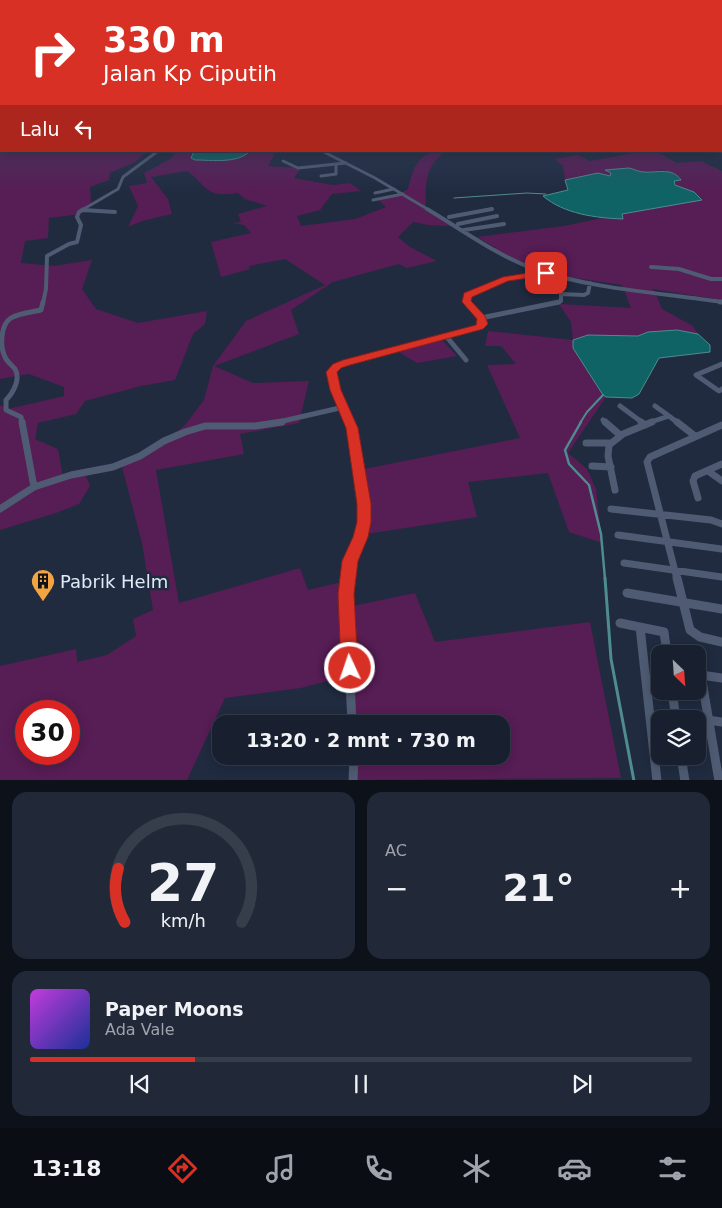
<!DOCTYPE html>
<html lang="id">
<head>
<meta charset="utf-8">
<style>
	body { margin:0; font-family:"DejaVu Sans",sans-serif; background:#212838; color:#f1f3f6; height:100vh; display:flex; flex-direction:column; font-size:19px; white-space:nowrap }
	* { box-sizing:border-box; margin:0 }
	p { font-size:16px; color:#9fa3ab }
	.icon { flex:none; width:28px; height:28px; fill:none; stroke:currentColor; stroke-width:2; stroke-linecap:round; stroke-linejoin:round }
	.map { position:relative; height:780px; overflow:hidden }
	.drawer { display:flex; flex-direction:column; gap:12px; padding:12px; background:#0d121a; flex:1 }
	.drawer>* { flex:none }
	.top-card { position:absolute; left:0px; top:0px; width:722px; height:152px; box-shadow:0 2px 12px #0003,0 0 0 1px #363e4c; background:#d93025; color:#fff; overflow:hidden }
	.needle { width:32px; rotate:155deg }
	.buttons { position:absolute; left:651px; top:645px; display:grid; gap:10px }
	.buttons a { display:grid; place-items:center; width:55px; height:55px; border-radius:10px; background:#182030; box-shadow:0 2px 12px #0003,0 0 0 1px #363e4c; font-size:25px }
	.speed { position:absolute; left:15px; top:700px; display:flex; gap:10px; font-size:25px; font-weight:700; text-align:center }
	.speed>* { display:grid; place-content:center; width:65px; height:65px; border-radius:50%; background:#182030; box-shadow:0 2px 12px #0003,0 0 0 1px #363e4c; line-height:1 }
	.speed .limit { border:8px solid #d22; background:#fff; color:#111 }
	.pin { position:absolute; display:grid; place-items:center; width:42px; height:42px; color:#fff; margin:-21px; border-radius:10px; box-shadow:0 2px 8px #0006 }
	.me { position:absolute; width:55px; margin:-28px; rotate:357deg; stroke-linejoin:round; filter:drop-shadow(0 0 4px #0008) }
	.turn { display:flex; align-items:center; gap:18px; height:105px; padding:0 20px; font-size:22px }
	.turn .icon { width:65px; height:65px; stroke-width:2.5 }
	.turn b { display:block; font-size:35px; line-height:42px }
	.then { display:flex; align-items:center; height:48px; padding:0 20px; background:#0003; gap:10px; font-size:19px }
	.big { font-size:38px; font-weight:700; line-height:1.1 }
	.drawer .widget { flex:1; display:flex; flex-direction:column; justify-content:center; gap:8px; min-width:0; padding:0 18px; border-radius:15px; background:#212838 }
	.drawer .dial { align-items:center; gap:0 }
	.dial svg { height:130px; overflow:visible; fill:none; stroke:#363e4c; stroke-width:7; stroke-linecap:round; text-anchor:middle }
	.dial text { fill:#f1f3f6; stroke:none }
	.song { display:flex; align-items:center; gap:15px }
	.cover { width:60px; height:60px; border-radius:8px; background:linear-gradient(135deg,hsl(290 70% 55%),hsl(230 70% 35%)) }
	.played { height:5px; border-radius:2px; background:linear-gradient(90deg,#d93025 25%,#363e4c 25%) }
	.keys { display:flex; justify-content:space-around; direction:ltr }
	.heat { display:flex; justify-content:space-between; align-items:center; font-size:28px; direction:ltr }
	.drawer .tiles { flex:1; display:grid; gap:12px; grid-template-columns:1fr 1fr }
	.widget:last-child { grid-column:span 2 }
	.trip { position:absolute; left:212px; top:715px; width:298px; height:50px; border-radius:15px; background:#182030; box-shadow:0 2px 12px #0003,0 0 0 1px #363e4c; font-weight:700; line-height:50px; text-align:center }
	.dock { display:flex; height:80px; justify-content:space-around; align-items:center; background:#0a0d13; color:#9fa3ab }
	.dock .icon { width:35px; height:35px }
	.dock .active { color:#d93025 }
	.dock b { font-size:22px; color:#f1f3f6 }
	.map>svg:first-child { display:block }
	.green { fill:#571d55; fill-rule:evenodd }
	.water { fill:#0f6364; stroke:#4e8c90 }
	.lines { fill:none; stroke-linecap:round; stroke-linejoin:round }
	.stream-far3 { stroke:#4e8c90; stroke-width:1 }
	.stream-far2 { stroke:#4e8c90; stroke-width:2 }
	.stream-far1 { stroke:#4e8c90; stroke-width:2.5 }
	.stream { stroke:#4e8c90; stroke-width:3 }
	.street-far4 { stroke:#4e5b72; stroke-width:3 }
	.street-far3 { stroke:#4e5b72; stroke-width:4 }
	.street-far2 { stroke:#4e5b72; stroke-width:5 }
	.street-far1 { stroke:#4e5b72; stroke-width:7 }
	.street { stroke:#4e5b72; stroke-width:9 }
	.secondary { fill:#54748e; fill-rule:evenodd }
	.route { fill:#d93025; stroke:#8d1f18 }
	.labels { text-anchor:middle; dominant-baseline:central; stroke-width:5; stroke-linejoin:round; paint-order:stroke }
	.near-poi-label { font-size:18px; fill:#e2eaf7; stroke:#202b40; text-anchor:start }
</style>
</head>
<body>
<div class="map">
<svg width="722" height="781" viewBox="0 0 722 781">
	<rect width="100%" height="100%" fill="#202b40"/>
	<path class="green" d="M0,113L1,151H148L135,162L110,173L109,180L90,187L91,203L81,214L49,218L48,238L25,241L21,263L54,266L92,260L82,289L96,309L138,323L207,311L205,324L193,334L175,380L141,386L85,401L76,414L38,423L35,439L58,449L63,477L84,472L90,486L79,504L56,513L0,530V405L8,409L64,396V387L29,374L0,379Z
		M177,151H273L274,155L268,166L301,168L294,178L333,185L350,183L361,191L332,194L320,210L297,216L301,226L355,219L386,207L376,198L398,195L408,189C414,166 418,151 445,151C423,169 426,186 426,211L453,226L428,225L413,222L398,237L410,247L437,261L407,268L399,264L333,282L291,310L299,334L214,366L253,383L309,381L299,423L240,434L244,454L156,470L179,603L300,568L308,590L342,582L343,608L415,593L435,642L590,622L621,778L353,780L351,756H501V724H349L346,676L301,688L225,698L187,780H0V666L76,649L77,662L107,655L136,636L133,619L153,610L142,543L122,467L148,455L185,425L204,400L213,366L246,321L325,285L285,259L249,266L250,269L221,277L211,242L251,233L244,225L232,223L241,222L238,214L267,206L245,199L238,193C204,198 209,187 187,171L151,177L168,199L172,214L142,221L128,227L138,206L129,186L147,183L144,173L170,159ZM26,711H69V754H26Z
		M632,151H656L677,163L701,161L722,171V300L652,289L655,292L662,309L693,326L698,334L677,330L648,332L638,336L588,335L603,395L606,397L568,453L587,469L596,489L602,543L569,532L548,473L468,482L477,517L366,534L355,483L359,470L520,438L487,365L516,364L501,346H485L488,331L573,340L571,322L559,304L631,308L622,285L537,272L492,250L496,248L477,237L564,226L602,218L623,219L621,214L694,192L675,185L674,181H681L665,170L644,172L629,168L606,171L612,173L610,176L598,173L565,180L563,166L554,159L578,155L590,161L634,153Z
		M442,340L457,356L417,363L397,351Z"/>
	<path class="water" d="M194,151H250C238,164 211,160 195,160L191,158Z
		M629,168C634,169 639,172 644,172C658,173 672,167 681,180L674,181L675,185L694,192L702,200L622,214L623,219C596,218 564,214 543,196L568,190L565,180L598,173L610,176L611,173L605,170Z
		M677,330L698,334L710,345V352L659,358L639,394L632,398L606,397L603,395L573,348V340L588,335L638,336L648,332Z"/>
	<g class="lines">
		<path class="stream-far3" d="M454,198L527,193L546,194"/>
		<path class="stream-far2" d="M580,423L587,412L603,395"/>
		<path class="stream-far1" d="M581,422L565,450L569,464L589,485L601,534L605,579"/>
		<path class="stream" d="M605,578L611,659L634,781"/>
		<path class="street-far4" d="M322,151L375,178L429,210
			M283,161L298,168L346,163
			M321,176L336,174V164
			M375,193L394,189
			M373,200L403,194
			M82,210L118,189L123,177L158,151
			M83,210H86
			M486,210L492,209"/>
		<path class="street-far3" d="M427,209C461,229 496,255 534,269C591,289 662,293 722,302
			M83,210L115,212
			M449,217L492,209
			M458,224L497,216
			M464,230L504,224
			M651,267L679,269L711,279H722
			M43,303L46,289L47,256L69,244L77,242L81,225L77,217L79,212L84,209
			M467,303V295L506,279L546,273
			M556,303L561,301V294L584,295L588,293L590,283"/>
		<path class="street-far2" d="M720,302H722
			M481,318L559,302
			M446,336L466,360
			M722,364L696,375L719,391L722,389
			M620,406L643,423
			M655,406L669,416
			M603,420L607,423
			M22,423L21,417L6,410V400C13,393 21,379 15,369C12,365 7,362 5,357C0,347 0,325 11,318C19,313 32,312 41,310L43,302
			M274,423L344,407
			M350,423L335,390L332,372L337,366L480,327L483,324L481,318L466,302
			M648,423L669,416L678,423"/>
		<path class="street-far1" d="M22,422L34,487
			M605,422L620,435
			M641,422L645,425
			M677,422L695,436
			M586,443H609
			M592,466L611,467
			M708,471L722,481
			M615,490L608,456L609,445L623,434L652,422
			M698,498L693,481L695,476L722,464
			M0,509L34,487L71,475L113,467L140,456L164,441L185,432L205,426H255L282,422
			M611,509L711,520L722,524
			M618,535L722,549
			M624,563L722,577
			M348,579L350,561L361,537L364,522V504L352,428L349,422
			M677,579L647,462L650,457L722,425"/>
		<path class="street" d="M348,578L346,594L352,724
			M677,578L690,630L700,637L722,642
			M627,593L722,609
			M620,623L664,632L667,654
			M640,627L657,781
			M672,691L676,719
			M708,720L722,722
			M681,756L685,781
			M353,781L354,756
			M719,781L701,675L722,678"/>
		<path class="secondary" d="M721,129H722V131H721Z
			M0,149H1V151H0Z"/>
	</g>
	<linearGradient id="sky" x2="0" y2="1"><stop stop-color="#121823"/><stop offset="0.43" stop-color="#3c4a64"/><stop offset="1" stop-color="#3c4a64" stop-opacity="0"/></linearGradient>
	<rect width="722" height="192" fill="url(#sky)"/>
	<path class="route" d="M546,270L550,273L549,275L508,281L472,297L471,301L485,316L488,324L483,329L350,365L341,368L337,372L341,390L358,428L371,504V522L368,537L358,561L354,594L358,668L356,674L350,677L343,674L341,668L338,594L342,561L353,537L357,522V504L346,428L330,390L326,372L333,364L343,360L476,325L477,319L462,302L464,293L503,277Z"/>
	<defs>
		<g id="building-pin" transform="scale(1.25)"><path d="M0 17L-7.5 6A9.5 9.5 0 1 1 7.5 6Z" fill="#f3a442" stroke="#202b40"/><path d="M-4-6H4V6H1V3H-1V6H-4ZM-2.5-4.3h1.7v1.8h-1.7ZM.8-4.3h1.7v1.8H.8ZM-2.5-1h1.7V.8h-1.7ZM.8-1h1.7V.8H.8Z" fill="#111"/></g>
	</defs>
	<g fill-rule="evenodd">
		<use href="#building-pin" x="43" y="581"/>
	</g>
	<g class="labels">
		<g class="near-poi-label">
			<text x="60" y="581">Pabrik Helm</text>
		</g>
	</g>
</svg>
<div class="buttons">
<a><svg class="needle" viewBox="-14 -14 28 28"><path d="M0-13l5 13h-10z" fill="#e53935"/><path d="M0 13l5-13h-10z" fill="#9fa3ab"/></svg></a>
<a><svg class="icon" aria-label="layers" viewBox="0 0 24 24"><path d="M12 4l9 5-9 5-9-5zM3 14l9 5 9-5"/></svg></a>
</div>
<div class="speed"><div class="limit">30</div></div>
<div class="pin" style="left:546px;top:273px;background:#d93025"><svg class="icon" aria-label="arrive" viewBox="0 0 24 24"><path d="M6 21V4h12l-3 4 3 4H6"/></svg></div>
<svg class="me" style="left:350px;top:668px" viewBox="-20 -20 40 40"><circle r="17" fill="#d93025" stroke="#fff" stroke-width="3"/><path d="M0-11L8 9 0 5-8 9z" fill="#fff"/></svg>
<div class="trip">13:20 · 2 mnt · 730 m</div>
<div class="top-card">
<div class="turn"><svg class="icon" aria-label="right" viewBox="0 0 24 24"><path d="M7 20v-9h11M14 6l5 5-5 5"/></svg><div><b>330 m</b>Jalan Kp Ciputih</div></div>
<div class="then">Lalu<svg class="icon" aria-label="left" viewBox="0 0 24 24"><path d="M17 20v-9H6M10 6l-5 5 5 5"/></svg></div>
</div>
</div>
<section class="drawer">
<div class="tiles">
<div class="widget dial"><svg viewBox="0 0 100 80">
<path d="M14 69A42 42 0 1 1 86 69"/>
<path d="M14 69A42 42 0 0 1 10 36" stroke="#d93025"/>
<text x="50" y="56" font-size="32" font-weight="700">27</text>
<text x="50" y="72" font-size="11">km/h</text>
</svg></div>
<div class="widget"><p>AC</p>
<div class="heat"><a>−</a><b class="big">21°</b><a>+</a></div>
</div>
<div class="widget">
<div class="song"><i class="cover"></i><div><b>Paper Moons</b><p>Ada Vale</p></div></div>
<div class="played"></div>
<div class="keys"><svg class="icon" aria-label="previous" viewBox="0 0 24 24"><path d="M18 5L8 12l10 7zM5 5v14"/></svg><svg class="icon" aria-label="pause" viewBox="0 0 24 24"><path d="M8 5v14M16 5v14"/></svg><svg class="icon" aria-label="next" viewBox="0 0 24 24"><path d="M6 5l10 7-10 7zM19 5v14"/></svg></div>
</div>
</div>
</section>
<nav class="dock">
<b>13:18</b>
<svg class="icon active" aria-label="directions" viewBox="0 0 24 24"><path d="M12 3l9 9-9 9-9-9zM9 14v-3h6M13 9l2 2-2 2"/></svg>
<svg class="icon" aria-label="music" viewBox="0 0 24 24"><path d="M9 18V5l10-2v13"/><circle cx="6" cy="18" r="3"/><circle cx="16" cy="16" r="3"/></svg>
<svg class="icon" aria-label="phone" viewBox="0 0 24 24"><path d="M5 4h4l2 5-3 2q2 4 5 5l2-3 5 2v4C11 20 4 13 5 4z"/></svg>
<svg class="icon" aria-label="climate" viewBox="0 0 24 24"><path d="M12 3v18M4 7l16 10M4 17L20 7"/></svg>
<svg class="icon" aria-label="car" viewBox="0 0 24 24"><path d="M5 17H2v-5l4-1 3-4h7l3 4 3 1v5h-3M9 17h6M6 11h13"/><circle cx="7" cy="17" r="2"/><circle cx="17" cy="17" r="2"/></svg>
<svg class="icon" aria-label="filters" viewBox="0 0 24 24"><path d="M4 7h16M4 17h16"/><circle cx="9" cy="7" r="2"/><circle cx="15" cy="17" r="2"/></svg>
</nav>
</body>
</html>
